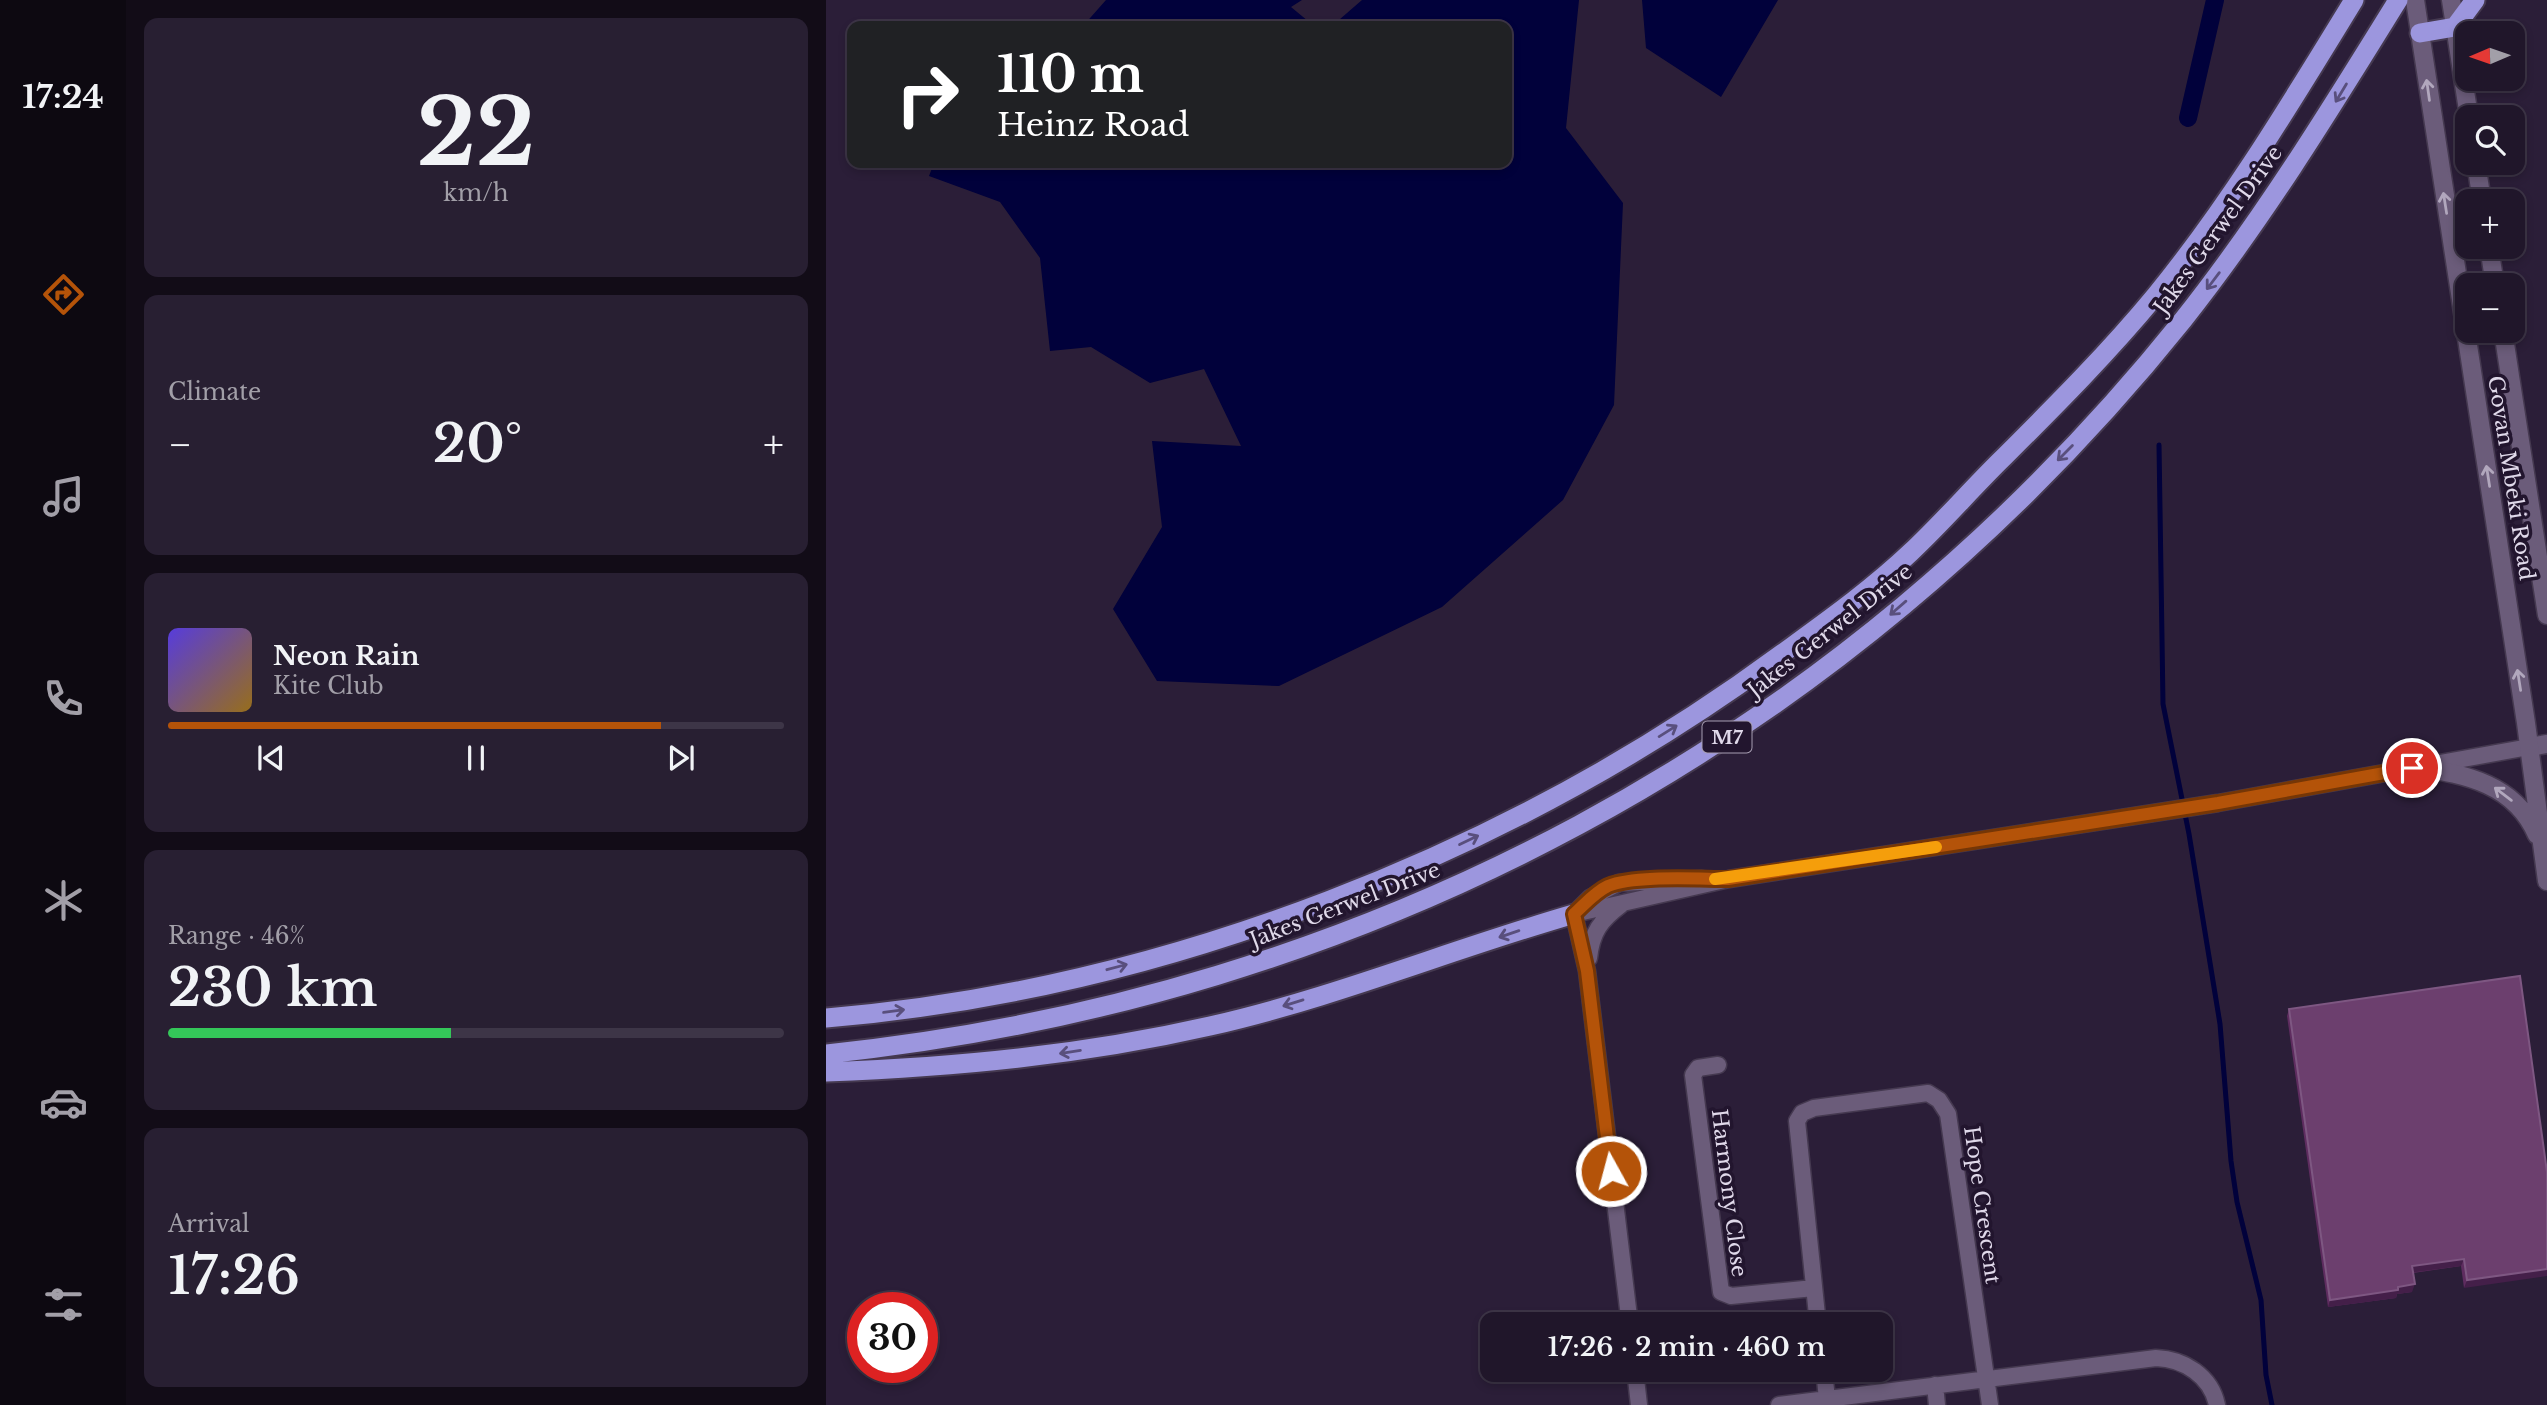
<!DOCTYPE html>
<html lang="en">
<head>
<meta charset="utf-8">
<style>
	body { margin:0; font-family:"Libre Baskerville",serif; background:#281f32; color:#f1f3f6; height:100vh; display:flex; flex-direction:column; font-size:26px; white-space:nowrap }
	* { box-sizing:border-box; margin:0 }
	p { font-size:23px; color:#a29fa8 }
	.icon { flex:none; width:38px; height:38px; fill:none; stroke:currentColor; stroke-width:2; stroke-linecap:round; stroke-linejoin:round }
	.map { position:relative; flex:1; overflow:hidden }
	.side { display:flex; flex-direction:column; gap:18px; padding:18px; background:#120c17; width:700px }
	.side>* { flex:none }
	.hud { position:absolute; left:21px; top:21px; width:665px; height:147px; border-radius:14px; box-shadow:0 4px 10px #0003,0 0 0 2px #3d3547; background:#202124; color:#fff; overflow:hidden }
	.needle { width:46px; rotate:268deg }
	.tools { position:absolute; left:1629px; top:21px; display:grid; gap:14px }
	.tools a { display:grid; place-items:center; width:70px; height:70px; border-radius:14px; background:#20162a; box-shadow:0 4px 10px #0003,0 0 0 2px #3d3547; font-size:35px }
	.speed { position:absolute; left:21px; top:1292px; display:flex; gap:14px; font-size:35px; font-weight:700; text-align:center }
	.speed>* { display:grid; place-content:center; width:91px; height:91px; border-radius:50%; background:#20162a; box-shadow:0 4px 10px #0003,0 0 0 2px #3d3547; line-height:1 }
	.speed .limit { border:10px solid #d22; background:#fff; color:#111 }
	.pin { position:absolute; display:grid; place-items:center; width:60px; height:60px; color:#fff; margin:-30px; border:4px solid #fff; border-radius:50%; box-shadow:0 2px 7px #0007 }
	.me { position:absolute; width:77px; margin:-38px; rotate:353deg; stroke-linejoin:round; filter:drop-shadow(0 0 5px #0008) }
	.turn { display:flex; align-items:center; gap:24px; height:147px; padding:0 35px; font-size:32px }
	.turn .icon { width:91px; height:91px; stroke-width:2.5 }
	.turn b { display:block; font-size:49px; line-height:60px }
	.big { font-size:52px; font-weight:600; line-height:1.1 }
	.side .tile { flex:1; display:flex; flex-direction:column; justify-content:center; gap:10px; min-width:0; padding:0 24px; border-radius:14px; background:#281f32 }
	.side .dial { align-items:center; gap:0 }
	.dial b { font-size:91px; line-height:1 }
	.song { display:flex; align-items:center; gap:21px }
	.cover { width:84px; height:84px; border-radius:10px; background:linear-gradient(135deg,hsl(250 70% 55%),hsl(40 70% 35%)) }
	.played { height:7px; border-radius:4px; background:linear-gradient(90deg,#b45309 80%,#3d3547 80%) }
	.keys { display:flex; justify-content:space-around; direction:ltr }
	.heat { display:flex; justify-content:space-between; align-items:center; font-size:38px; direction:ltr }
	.charge { height:10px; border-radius:5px; background:linear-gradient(90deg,#34c759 46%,#3d3547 0) }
	.trip { position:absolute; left:654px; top:1312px; width:413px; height:70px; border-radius:14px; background:#20162a; box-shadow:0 4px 10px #0003,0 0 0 2px #3d3547; font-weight:600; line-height:70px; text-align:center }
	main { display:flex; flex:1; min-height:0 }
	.tabs { display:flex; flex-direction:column; width:126px; justify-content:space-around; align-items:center; background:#0d0911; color:#a29fa8 }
	.tabs .icon { width:49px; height:49px }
	.tabs .selected { color:#b45309 }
	.tabs b { font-size:32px; color:#f1f3f6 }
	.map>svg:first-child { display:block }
	.water { fill:#01013b }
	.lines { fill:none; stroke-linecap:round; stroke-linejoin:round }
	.stream { stroke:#01013b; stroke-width:5 }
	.canal { stroke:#01013b; stroke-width:18 }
	.minor-casing { stroke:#453950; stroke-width:19 }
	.tertiary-casing { stroke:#453950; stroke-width:21 }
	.secondary-casing { stroke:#453950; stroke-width:21 }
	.trunk-casing { stroke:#453950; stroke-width:23 }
	.minor { stroke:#6b5c7a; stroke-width:16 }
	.tertiary { stroke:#6b5c7a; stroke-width:18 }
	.secondary { stroke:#6b5c7a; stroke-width:18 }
	.trunk { stroke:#9c96de; stroke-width:19 }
	.wall { fill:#5e2c5f }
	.shaded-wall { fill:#441f49 }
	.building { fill:#6c3f6e; stroke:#7e5782; stroke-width:2 }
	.oneway { stroke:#b1a7bd }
	.oneway2 { stroke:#594f7d }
	.route-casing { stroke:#753606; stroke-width:18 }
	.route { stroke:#b45309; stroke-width:12 }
	.slow { stroke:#f59e0b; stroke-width:12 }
	.labels { text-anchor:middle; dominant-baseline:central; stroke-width:7; stroke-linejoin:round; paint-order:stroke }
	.shield { fill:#22152e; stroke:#a79eb2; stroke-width:2 }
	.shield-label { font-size:19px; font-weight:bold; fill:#e0d9ea }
	.street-label { font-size:21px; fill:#e0d9ea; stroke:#22152e }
</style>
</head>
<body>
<main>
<nav class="tabs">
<b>17:24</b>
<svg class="icon selected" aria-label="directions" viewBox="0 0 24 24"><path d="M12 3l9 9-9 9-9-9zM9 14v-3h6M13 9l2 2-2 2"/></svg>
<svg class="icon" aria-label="music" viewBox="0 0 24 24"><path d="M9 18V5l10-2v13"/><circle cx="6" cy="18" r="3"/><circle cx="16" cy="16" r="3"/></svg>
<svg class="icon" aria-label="phone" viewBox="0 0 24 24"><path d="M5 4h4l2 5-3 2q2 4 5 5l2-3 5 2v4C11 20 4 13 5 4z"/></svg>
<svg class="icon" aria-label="climate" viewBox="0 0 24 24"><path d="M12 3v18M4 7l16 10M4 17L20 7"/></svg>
<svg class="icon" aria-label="car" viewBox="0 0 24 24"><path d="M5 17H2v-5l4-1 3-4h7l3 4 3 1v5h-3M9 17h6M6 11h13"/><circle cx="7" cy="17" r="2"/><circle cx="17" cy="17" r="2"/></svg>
<svg class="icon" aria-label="filters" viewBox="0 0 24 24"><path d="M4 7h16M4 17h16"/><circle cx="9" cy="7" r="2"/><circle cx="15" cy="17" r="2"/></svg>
</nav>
<section class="side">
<div class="tile dial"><b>22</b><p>km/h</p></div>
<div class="tile"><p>Climate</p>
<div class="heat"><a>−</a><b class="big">20°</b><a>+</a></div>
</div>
<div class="tile">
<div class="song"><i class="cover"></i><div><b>Neon Rain</b><p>Kite Club</p></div></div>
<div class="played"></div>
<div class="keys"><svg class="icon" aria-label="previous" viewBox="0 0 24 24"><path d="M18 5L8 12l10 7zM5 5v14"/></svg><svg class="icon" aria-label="pause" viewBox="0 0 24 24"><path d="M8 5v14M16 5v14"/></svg><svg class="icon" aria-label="next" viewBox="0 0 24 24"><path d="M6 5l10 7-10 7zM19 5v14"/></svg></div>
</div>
<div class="tile"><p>Range · 46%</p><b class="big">230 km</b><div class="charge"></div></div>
<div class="tile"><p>Arrival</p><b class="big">17:26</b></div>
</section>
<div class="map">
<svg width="1721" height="1405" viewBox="0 0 1721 1405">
	<rect width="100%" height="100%" fill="#2b1e38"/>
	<path class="water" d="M280,0H476L465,7L488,26H257Z
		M536,0H753L740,128L797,203L788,405L737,500L616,607L453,686L331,681L287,609L336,527L326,441L415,446L378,369L324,383L265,347L224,351L214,258L174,202L103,176L108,163H681V26H506Z
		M816,0H952L895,97L820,48Z"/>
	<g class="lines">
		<path class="stream" d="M1333,445L1337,704L1363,834L1394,1024L1405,1161L1411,1202L1435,1300L1440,1375L1446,1405"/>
		<path class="canal" d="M1362,118L1389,0"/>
		<g class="minor-casing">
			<path id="minor" d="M748,914L903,879L1392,803L1703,747
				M748,914L761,971L804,1325
				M748,914L764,898L793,883L876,879
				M763,958C766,932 774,921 795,905
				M892,1065L872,1068L867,1075L895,1292L905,1296L988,1288
				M992,1325L971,1121L976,1113L988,1108L1102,1093L1113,1100L1122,1114L1164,1405
				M809,1370L813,1405
				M998,1370L1001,1399
				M1109,1385L1111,1405
				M953,1405L1330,1358C1358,1359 1385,1376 1391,1405"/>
		</g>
		<g class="tertiary-casing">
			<path id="tertiary" d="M1703,747L1721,744"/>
		</g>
		<g class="secondary-casing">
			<path id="secondary" d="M1589,0L1700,723L1721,881
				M1625,0L1643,117
				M1650,163L1656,201
				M1663,247L1669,285
				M1677,331L1721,615
				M1592,767C1641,775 1689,784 1711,835"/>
		</g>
		<g class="trunk-casing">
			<path id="trunk" d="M1594,33L1629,27L1649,0
				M0,1018C338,990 685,854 957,653C1001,621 1046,589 1085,552C1118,521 1147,487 1179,456C1231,404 1283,352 1330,295C1405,203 1466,101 1528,0
				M0,1054C538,998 1017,744 1357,320C1437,219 1504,110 1572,0
				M0,1072C130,1067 257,1055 384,1026C508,998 626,949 748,914"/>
		</g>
		<use href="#minor" class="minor"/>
		<use href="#tertiary" class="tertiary"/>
		<use href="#secondary" class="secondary"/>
		<use href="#trunk" class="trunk"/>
	</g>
	<path class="wall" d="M1463,1009L1721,1172L1638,1288L1635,1266L1587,1273L1586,1292L1571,1294L1570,1298L1502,1307L1461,1016Z"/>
	<path class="shaded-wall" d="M1638,1259L1635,1266L1583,1273L1586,1266Z
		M1721,1269V1276L1638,1288L1641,1280Z
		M1589,1284L1586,1292L1571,1294L1570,1298L1502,1307L1504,1300Z"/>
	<path class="building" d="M1694,976L1721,1172V1269L1641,1280L1638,1259L1586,1266L1589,1284L1572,1287V1290L1504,1300L1463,1009Z"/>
	<defs><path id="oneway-shaft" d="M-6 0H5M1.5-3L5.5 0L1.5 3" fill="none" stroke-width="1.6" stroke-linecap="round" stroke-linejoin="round" transform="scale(1.75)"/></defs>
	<g class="oneway">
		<use href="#oneway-shaft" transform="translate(1602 90) rotate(-98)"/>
		<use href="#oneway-shaft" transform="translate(1619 203) rotate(-99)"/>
		<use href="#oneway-shaft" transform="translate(1662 476) rotate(-99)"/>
		<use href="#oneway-shaft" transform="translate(1693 680) rotate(-99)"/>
		<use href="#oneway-shaft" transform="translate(1677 794) rotate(-143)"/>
	</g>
	<g class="oneway2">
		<use href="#oneway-shaft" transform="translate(1515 93) rotate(121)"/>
		<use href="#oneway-shaft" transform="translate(1387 281) rotate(127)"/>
		<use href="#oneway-shaft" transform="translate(1239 453) rotate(135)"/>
		<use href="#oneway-shaft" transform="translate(1072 608) rotate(139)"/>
		<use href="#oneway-shaft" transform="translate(842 731) rotate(-32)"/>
		<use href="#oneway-shaft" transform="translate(643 840) rotate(-26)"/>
		<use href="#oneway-shaft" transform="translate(683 934) rotate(161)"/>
		<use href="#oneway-shaft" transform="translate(291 967) rotate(-15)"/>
		<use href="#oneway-shaft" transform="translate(467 1003) rotate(163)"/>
		<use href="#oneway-shaft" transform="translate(68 1011) rotate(-8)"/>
		<use href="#oneway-shaft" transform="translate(244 1052) rotate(171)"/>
	</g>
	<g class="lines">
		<g class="route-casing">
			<path id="route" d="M785,1171L761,971L748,914C759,904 769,892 782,886C809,875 872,879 902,879L1392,803L1586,768"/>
		</g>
		<use href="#route" class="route"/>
		<path class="slow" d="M889,879L1110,847"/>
	</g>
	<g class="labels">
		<rect class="shield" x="876.5" y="721.5" width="49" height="31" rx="5"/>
		<g class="shield-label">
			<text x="901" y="737">M7</text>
		</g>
		<g class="street-label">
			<text transform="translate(1392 230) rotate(-54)">Jakes Gerwel Drive</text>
			<text transform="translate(1685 478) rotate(81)">Govan Mbeki Road</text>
			<text transform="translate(1004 631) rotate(-38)">Jakes Gerwel Drive</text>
			<text transform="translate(519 905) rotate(-21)">Jakes Gerwel Drive</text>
			<text transform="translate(903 1193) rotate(83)">Harmony Close</text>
			<text transform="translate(1156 1205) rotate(82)">Hope Crescent</text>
		</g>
	</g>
</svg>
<div class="tools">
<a><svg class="needle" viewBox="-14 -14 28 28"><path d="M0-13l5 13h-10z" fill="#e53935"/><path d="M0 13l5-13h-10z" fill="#a29fa8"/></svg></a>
<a><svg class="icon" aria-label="search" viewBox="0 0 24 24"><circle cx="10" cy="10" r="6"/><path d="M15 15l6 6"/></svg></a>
<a>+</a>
<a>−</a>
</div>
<div class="speed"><div class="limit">30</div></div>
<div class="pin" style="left:1586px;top:768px;background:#d93025"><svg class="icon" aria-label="arrive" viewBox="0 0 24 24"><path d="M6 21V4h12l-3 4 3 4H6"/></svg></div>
<svg class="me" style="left:785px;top:1171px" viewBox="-20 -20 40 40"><circle r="17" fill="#b45309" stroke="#fff" stroke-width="3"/><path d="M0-11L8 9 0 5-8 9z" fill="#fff"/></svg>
<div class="trip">17:26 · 2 min · 460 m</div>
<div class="hud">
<div class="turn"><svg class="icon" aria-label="right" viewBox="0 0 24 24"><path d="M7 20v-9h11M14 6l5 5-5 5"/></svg><div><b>110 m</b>Heinz Road</div></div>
</div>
</div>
</main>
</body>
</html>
